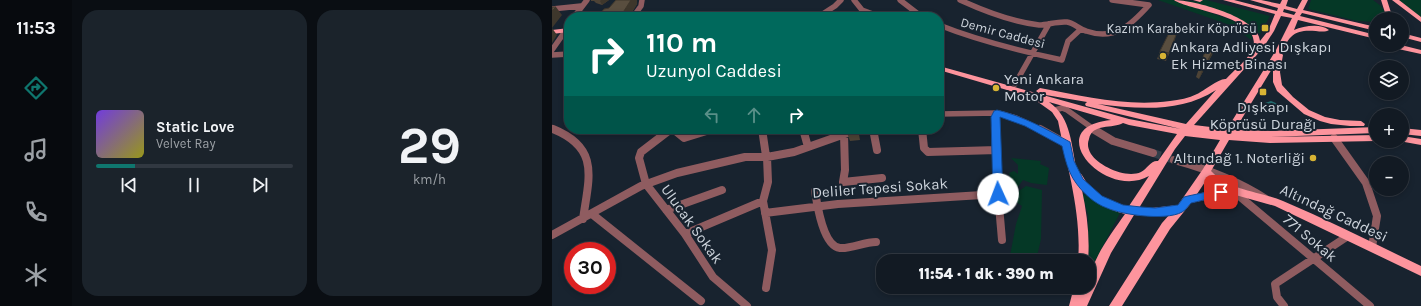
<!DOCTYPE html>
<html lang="tr">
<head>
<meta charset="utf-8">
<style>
	body { margin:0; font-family:Karla,sans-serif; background:#1b232b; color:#f1f3f6; height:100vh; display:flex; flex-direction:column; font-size:15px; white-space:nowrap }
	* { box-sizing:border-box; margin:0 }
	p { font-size:13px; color:#9ca1a6 }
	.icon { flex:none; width:22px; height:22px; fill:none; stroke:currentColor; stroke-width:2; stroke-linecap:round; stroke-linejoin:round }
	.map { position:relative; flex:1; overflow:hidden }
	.sheet { display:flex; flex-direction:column; gap:10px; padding:10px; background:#0a0e13; width:480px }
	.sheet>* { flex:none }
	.guide { position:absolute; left:12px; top:12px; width:380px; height:122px; border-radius:16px; box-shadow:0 2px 6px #0003,0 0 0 1px #313841; background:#00695c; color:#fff; overflow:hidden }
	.fabs { position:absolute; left:817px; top:12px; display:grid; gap:8px }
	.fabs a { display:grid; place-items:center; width:40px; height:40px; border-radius:50%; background:#121a23; box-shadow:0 2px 6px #0003,0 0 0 1px #313841; font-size:20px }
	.speed { position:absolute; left:12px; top:242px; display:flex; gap:8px; font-size:20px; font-weight:700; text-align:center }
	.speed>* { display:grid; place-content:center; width:52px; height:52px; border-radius:50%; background:#121a23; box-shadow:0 2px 6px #0003,0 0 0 1px #313841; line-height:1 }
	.speed .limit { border:6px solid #d22; background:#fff; color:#111 }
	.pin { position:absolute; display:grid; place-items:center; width:34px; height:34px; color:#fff; margin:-17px; border-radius:8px; box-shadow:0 2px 6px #0006 }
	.me { position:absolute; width:44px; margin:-22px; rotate:358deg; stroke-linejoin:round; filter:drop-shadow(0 0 3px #0008) }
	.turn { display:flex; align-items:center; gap:14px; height:84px; padding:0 16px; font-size:18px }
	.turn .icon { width:52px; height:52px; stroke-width:2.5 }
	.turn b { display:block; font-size:28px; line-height:34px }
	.lanes { display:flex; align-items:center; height:38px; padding:0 16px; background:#0003; justify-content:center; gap:20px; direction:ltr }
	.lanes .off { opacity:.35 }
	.sheet .widget { flex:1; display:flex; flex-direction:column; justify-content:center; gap:6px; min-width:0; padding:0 14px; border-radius:16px; background:#1b232b }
	.sheet .dial { align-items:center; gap:0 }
	.dial b { font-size:52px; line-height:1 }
	.song { display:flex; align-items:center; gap:12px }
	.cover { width:48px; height:48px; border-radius:6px; background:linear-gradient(135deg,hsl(260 70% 55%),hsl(60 70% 35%)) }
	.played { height:4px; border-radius:2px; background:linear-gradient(90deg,#0f766e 20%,#313841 20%) }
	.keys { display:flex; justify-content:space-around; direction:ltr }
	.sheet .tiles { flex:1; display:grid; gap:10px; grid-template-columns:repeat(2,1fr) }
	.trip { position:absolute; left:324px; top:254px; width:220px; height:40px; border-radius:16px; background:#121a23; box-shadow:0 2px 6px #0003,0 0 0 1px #313841; font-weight:800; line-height:40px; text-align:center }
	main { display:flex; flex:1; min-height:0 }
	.menu { display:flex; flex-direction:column; width:72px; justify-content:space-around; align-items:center; background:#070a0e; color:#9ca1a6 }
	.menu .icon { width:28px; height:28px }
	.menu .active { color:#0f766e }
	.menu b { font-size:18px; color:#f1f3f6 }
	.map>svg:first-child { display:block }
	.green { fill:#053826 }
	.water { fill:#226d70 }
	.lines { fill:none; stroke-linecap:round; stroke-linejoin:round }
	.minor-tunnel { stroke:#333e49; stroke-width:8; stroke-dasharray:8 4; stroke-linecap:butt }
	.minor-far1 { stroke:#8f5c60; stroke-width:5.5 }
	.minor { stroke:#8f5c60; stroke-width:8 }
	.major { fill:#fd949d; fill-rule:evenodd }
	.wall { fill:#4d4336 }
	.shaded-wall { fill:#3e372c }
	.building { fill:#594e3f; stroke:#3e372c }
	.route { fill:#1a73e8; stroke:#114b97 }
	.poi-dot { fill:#d8b434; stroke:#18232f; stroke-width:1.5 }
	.labels { text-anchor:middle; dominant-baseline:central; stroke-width:4; stroke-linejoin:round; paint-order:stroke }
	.far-poi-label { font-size:13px; fill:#cdd4dc; stroke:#18232f; text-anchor:end }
	.far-street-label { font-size:13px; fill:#cdd4dc; stroke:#18232f }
	.poi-label { font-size:15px; fill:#cdd4dc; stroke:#18232f; text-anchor:start }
	.street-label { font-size:15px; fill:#cdd4dc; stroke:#18232f }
</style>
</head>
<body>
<main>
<nav class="menu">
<b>11:53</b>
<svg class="icon active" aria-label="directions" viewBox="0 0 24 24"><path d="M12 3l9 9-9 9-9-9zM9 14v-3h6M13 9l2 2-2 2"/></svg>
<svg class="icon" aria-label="music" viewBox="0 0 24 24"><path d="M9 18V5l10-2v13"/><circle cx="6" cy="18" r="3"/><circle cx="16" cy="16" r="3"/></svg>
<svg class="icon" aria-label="phone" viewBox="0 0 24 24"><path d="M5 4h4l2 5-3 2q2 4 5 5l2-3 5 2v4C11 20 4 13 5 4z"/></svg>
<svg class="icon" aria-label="climate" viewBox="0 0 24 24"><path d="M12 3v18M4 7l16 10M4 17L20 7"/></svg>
</nav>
<section class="sheet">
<div class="tiles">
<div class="widget">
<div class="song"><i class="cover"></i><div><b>Static Love</b><p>Velvet Ray</p></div></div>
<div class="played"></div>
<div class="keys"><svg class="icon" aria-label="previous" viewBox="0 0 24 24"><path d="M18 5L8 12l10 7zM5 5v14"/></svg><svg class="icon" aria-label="pause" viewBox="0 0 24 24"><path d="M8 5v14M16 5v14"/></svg><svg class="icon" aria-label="next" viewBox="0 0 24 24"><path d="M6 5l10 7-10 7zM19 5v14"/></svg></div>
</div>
<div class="widget dial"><b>29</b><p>km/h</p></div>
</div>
</section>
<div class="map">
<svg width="869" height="306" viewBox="0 0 869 306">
	<rect width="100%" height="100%" fill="#18232f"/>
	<path class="green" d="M606,0H621L679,20L690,25L699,33L700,39H698L678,25Z
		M629,0L649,2L648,0H654L718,16L708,34L691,21Z
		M759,0H821L829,6L834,15L832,19H824V22L805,21L756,9Z
		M847,0H869V18Z
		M459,158L489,161L488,164L497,168L495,185L479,183L471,180L465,188L461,187L457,173L462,171L466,174V165Z
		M474,186L490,190L489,239L484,261H457L464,224L470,206L463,201L464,193Z
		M530,193L548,204L568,213L537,273L536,215Z"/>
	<path class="water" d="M719,101L731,106L732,111L725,113L716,109L713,103Z"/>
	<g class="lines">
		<path class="minor-tunnel" d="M601,153L619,159"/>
		<path class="minor-far1" d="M302,0L310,10L329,17
			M348,0L370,17
			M408,0C432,11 460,22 487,25C496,25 505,21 515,22C522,23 527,29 534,31C563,41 579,25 597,5L560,0
			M0,9L29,6
			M22,17L35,0
			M81,17L89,6L90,0
			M266,17L283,6L289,0
			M387,25C427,41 468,51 510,60L516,41L529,29
			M0,50L14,30
			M0,55L17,54
			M463,84L497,24
			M503,110L510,108L515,110L543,130
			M387,114L446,113L464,118L490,130
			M0,129L3,130
			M121,129L123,130
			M117,130L119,129
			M158,130L162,129
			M304,130L308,129
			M444,130L443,117L445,113"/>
		<path class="minor" d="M1,129C48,148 37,177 31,219
			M119,129L89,152L87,158L94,184L133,234L161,277L195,306
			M121,129L132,138L161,129
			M210,129L214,156
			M251,129L256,147
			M321,129L325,150
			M370,129L372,148L376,152L445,150
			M443,129L446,194L450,240
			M488,129L515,144
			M541,129L561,141L601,153
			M292,134L293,170L291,182L330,178
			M782,138L814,183L825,216L820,247
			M622,160C655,169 685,180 714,199
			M680,190L818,306
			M263,191C265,204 271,246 288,248C299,249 312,242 324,242
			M114,210L170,190
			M213,213L286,204L446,194
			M40,214L149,301
			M133,234L211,201
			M0,235L89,186L125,173L193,157H215L242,152L307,129
			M214,288L220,250L211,201L216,182L215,157
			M732,306L725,297L723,284L796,236"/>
		<path class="major" d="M622,0C641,0 707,17 708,41L716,31L723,14L671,0H682L725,11L726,8L698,0H709L728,4L730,0H736L734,6L745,9L750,0H756L751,10L824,27V31L750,13L748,16L824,35V39L746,20L742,30C752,26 768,23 777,30C770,35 751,25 739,37C734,41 733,49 729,53L731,55L728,72L730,85L741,97L757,110L773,117L788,120L809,121L813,124L812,126H798L779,124L768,121L752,114L725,91L721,82V67L683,130L719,131L824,127V133L716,137L824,135V141L718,143L677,140L659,171C678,191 707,191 731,201C778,221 823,244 869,266V276L723,206L680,194L639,203L618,229L570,306H557L610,223L618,214L600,216L582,215L559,253L535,306H517L522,287H537C537,262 559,234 573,214C556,210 542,202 530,190C535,214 538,237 536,261H526C530,215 515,166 506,121L500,112L486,102V99L387,70V66L577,119L629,129L534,106L533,104L535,102L488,94L484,91L488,88C531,96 575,107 618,101C627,100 637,98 645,94C652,91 667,78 674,79C681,71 694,61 699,52C718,17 637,11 622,0ZM732,9L744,12L742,15L731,12ZM729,16L740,18L724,50L675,129L642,125L711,48L722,31ZM664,90L634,124L546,104C586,109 629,113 664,90ZM497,102L559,120C487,127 553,201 597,176L577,206C561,204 545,196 535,183C532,179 530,173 525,171C519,146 520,118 497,102ZM571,123L577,125L625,134L606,161C599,160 595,169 589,172C574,179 547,166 539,154C536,149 535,144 537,139C540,123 561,129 571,123ZM633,136L668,140L651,169L626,205L600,208H587L623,149ZM655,179L668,189L645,194Z
			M641,0H651L648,2Z
			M829,0H835L841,19H835Z
			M840,0H847L869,17V22Z
			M17,28V32L0,34V30Z
			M850,33L869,38V42L850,37Z
			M836,45H849L869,50V54L837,47Z
			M850,128L869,130V136L850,134Z
			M850,136L869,139V145L847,141H850Z"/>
	</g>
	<path class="wall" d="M39,0H57L50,5L44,3L42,1H39Z
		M64,0H85V4L77,17H48L47,15L57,8Z
		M622,43L614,61L605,59L608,51Z
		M656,43L664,45L661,53L647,79L644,77Z
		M299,129H306L308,140L298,141L295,133Z"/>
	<path class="shaded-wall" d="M49,0H57L50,5L48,1Z
		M79,0H85V4L77,17H71L70,14Z
		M4,7L10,15L0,28L5,35L0,43V11Z
		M624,35L622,43L614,61L617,53Z
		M664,45L661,53L647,79L650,71Z"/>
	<path class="building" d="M64,0H79L70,14L47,15L52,9L57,8Z
		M0,7H4L0,11Z
		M617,33L624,35L617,53L608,51Z
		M656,43L664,45L650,71L647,69Z
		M299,129H305L306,132L295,133V130Z"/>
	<path class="route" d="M445,110C471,116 494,129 518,142L522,161L531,179L550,196L571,205L589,207L603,208L626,205L632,197L636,196L669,189L672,190L674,192L672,195L669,196L639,203C637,205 635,208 633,210C620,222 570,215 555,208C543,204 531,193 524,183C516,172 513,159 510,146L473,126L448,117L451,194L449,197H442L441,194L439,117L442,111Z"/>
	<g class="poi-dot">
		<rect x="709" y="24" width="8" height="8" rx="2"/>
		<circle cx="611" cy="56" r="4"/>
		<circle cx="444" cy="88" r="4"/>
		<rect x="707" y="88" width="8" height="8" rx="2"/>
		<circle cx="761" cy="158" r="4"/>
	</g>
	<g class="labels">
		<g class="far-poi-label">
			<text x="705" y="28">Kazım Karabekir Köprüsü</text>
		</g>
		<g class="far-street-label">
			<text transform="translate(451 33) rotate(15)">Demir Caddesi</text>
		</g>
		<g class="poi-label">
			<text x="619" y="47">Ankara Adliyesi Dışkapı<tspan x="619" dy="17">Ek Hizmet Binası</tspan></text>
			<text x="452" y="79">Yeni Ankara<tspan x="452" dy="17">Motor</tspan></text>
			<text x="711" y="107" text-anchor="middle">Dışkapı<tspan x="711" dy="17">Köprüsü Durağı</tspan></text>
			<text x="753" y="158" text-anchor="end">Altındağ 1. Noterliği</text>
		</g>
		<g class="street-label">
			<text transform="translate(328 188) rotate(-4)">Deliler Tepesi Sokak</text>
			<text transform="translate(782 213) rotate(25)">Altındağ Caddesi</text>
			<text transform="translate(140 224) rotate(54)">Ulucak Sokak</text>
			<text transform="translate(758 238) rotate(40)">771 Sokak</text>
		</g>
	</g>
</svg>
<div class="fabs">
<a><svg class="icon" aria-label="sound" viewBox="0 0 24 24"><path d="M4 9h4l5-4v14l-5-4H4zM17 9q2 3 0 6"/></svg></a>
<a><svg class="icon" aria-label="layers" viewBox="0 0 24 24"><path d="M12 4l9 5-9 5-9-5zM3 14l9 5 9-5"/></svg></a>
<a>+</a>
<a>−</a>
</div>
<div class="speed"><div class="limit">30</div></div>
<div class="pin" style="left:669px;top:192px;background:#d93025"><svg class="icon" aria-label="arrive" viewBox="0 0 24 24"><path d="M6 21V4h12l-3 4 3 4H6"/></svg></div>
<svg class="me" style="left:446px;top:194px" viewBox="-20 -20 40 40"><circle r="19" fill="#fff"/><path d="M0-13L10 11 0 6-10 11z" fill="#1a73e8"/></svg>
<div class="trip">11:54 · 1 dk · 390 m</div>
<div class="guide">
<div class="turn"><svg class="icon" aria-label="right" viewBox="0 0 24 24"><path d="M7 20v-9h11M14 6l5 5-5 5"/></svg><div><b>110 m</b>Uzunyol Caddesi</div></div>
<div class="lanes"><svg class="icon off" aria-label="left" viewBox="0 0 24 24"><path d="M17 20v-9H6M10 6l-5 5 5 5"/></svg><svg class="icon off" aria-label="ahead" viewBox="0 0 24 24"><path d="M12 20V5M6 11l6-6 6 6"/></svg><svg class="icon" aria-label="right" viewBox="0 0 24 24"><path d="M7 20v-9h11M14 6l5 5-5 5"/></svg></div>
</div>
</div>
</main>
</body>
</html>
